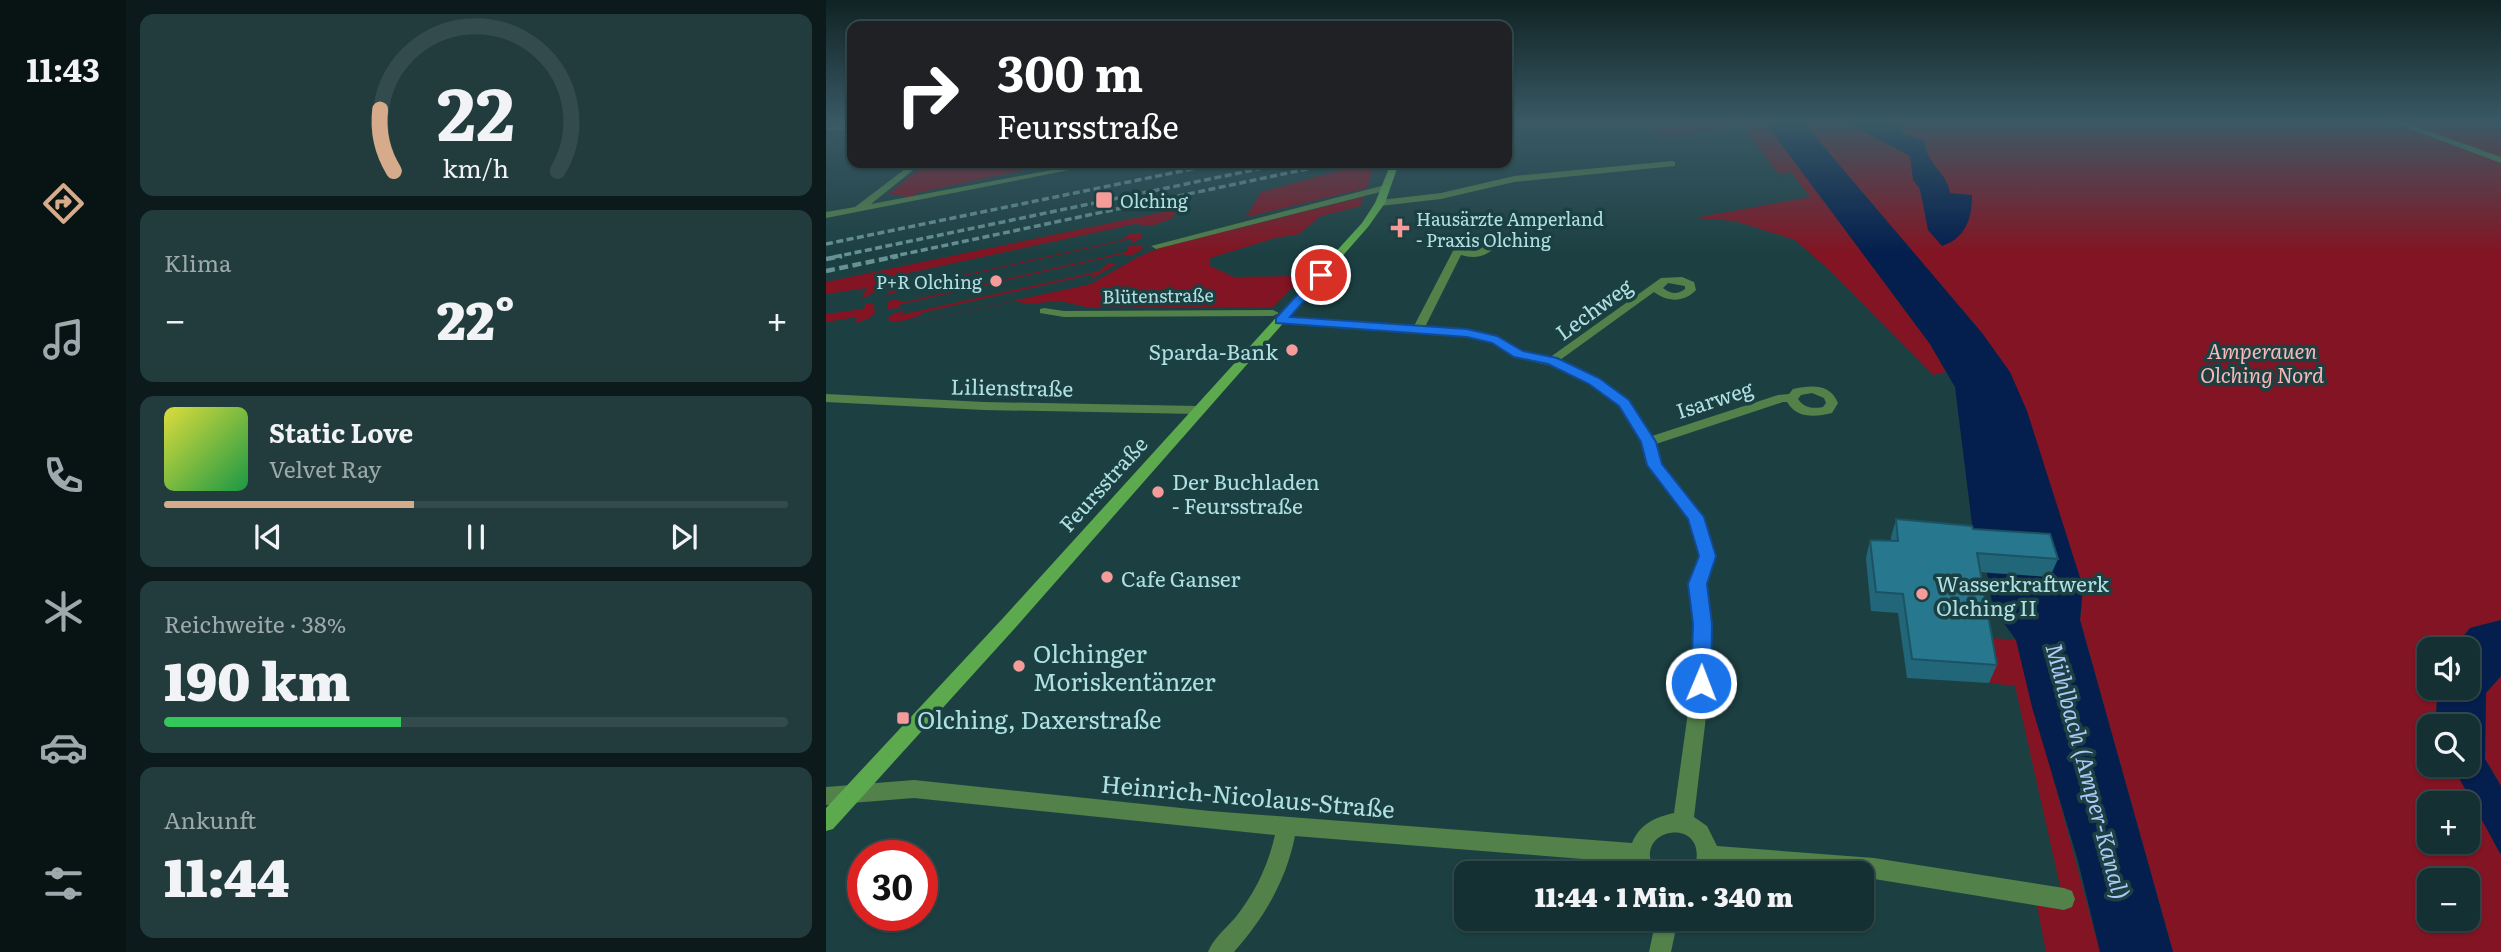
<!DOCTYPE html>
<html lang="de">
<head>
<meta charset="utf-8">
<style>
	body { margin:0; font-family:Literata,serif; background:#223c3e; color:#f1f3f6; height:100vh; display:flex; flex-direction:column; font-size:26px; white-space:nowrap }
	* { box-sizing:border-box; margin:0 }
	p { font-size:23px; color:#9da9ac }
	.icon { flex:none; width:38px; height:38px; fill:none; stroke:currentColor; stroke-width:2; stroke-linecap:round; stroke-linejoin:round }
	.map { position:relative; flex:1; overflow:hidden }
	.drawer { display:flex; flex-direction:column; gap:14px; padding:14px; background:#0c1a1c; width:700px }
	.drawer>* { flex:none }
	.banner { position:absolute; left:21px; top:21px; width:665px; height:147px; border-radius:14px; box-shadow:0 2px 5px #0004,0 0 0 2px #344b4d; background:#202124; color:#fff; overflow:hidden }
	.tools { position:absolute; left:1591px; top:637px; display:grid; gap:14px }
	.tools a { display:grid; place-items:center; width:63px; height:63px; border-radius:14px; background:#153032; box-shadow:0 2px 5px #0004,0 0 0 2px #344b4d; font-size:35px }
	.speed { position:absolute; left:21px; top:840px; display:flex; gap:14px; font-size:35px; font-weight:700; text-align:center }
	.speed>* { display:grid; place-content:center; width:91px; height:91px; border-radius:50%; background:#153032; box-shadow:0 2px 5px #0004,0 0 0 2px #344b4d; line-height:1 }
	.speed .limit { border:10px solid #d22; background:#fff; color:#111 }
	.pin { position:absolute; display:grid; place-items:center; width:60px; height:60px; color:#fff; margin:-30px; border:4px solid #fff; border-radius:50%; box-shadow:0 2px 7px #0007 }
	.me { position:absolute; width:77px; margin:-38px; rotate:1deg; stroke-linejoin:round; filter:drop-shadow(0 0 5px #0008) }
	.turn { display:flex; align-items:center; gap:24px; height:147px; padding:0 35px; font-size:32px }
	.turn .icon { width:91px; height:91px; stroke-width:2.5 }
	.turn b { display:block; font-size:49px; line-height:60px }
	.big { font-size:52px; font-weight:800; line-height:1.1 }
	.drawer .widget { flex:1; display:flex; flex-direction:column; justify-content:center; gap:10px; min-width:0; padding:0 24px; border-radius:14px; background:#223c3e }
	.drawer .dial { align-items:center; gap:0 }
	.dial svg { height:182px; overflow:visible; fill:none; stroke:#344b4d; stroke-width:7; stroke-linecap:round; text-anchor:middle }
	.dial text { fill:#f1f3f6; stroke:none }
	.song { display:flex; align-items:center; gap:21px }
	.cover { width:84px; height:84px; border-radius:10px; background:linear-gradient(135deg,hsl(60 70% 55%),hsl(140 70% 35%)) }
	.played { height:7px; border-radius:4px; background:linear-gradient(90deg,#d6ab8b 40%,#344b4d 40%) }
	.keys { display:flex; justify-content:space-around; direction:ltr }
	.heat { display:flex; justify-content:space-between; align-items:center; font-size:38px; direction:ltr }
	.charge { height:10px; border-radius:5px; background:linear-gradient(90deg,#34c759 38%,#344b4d 0) }
	.trip { position:absolute; left:628px; top:861px; width:420px; height:70px; border-radius:14px; background:#153032; box-shadow:0 2px 5px #0004,0 0 0 2px #344b4d; font-weight:800; line-height:70px; text-align:center }
	main { display:flex; flex:1; min-height:0 }
	.tab-bar { display:flex; flex-direction:column; width:126px; justify-content:space-around; align-items:center; background:#081314; color:#9da9ac }
	.tab-bar .icon { width:49px; height:49px }
	.tab-bar .active { color:#d6ab8b }
	.tab-bar b { font-size:32px; color:#f1f3f6 }
	.map>svg:first-child { display:block }
	.green { fill:#831423; fill-rule:evenodd }
	.water { fill:#041e4d }
	.lines { fill:none; stroke-linecap:round; stroke-linejoin:round }
	.street { fill:#52814a; fill-rule:evenodd }
	.secondary { fill:#5ca94e; fill-rule:evenodd }
	.rail-far1 { stroke:#679295; stroke-width:3.5; stroke-dasharray:7 3.5; stroke-linecap:butt }
	.rail { stroke:#679295; stroke-width:4.5; stroke-dasharray:9 4.5; stroke-linecap:butt }
	.wall { fill:#22667a }
	.building { fill:#27778e; stroke:#1b5363; stroke-width:2 }
	.route { fill:#1a73e8; stroke:#114b97; stroke-width:2 }
	.poi-dot { fill:#f59b9a; stroke:#1c4042; stroke-width:2.5 }
	.labels { text-anchor:middle; dominant-baseline:central; stroke-width:7; stroke-linejoin:round; paint-order:stroke }
	.far-poi-label { font-size:18px; fill:#afe1e4; stroke:#1c4042; text-anchor:start }
	.far-street-label { font-size:18px; fill:#afe1e4; stroke:#1c4042 }
	.street-label { font-size:21px; fill:#afe1e4; stroke:#1c4042 }
	.park-label { font-size:21px; font-style:italic; fill:#f8b8b6; stroke:#1c4042 }
	.poi-label { font-size:21px; fill:#afe1e4; stroke:#1c4042; text-anchor:start }
	.water-label { font-size:23px; font-style:italic; fill:#acc9f9; stroke:#1c4042 }
	.near-poi-label { font-size:24px; fill:#afe1e4; stroke:#1c4042; text-anchor:start }
	.near-street-label { font-size:24px; fill:#afe1e4; stroke:#1c4042 }
</style>
</head>
<body>
<main>
<nav class="tab-bar">
<b>11:43</b>
<svg class="icon active" aria-label="directions" viewBox="0 0 24 24"><path d="M12 3l9 9-9 9-9-9zM9 14v-3h6M13 9l2 2-2 2"/></svg>
<svg class="icon" aria-label="music" viewBox="0 0 24 24"><path d="M9 18V5l10-2v13"/><circle cx="6" cy="18" r="3"/><circle cx="16" cy="16" r="3"/></svg>
<svg class="icon" aria-label="phone" viewBox="0 0 24 24"><path d="M5 4h4l2 5-3 2q2 4 5 5l2-3 5 2v4C11 20 4 13 5 4z"/></svg>
<svg class="icon" aria-label="climate" viewBox="0 0 24 24"><path d="M12 3v18M4 7l16 10M4 17L20 7"/></svg>
<svg class="icon" aria-label="car" viewBox="0 0 24 24"><path d="M5 17H2v-5l4-1 3-4h7l3 4 3 1v5h-3M9 17h6M6 11h13"/><circle cx="7" cy="17" r="2"/><circle cx="17" cy="17" r="2"/></svg>
<svg class="icon" aria-label="filters" viewBox="0 0 24 24"><path d="M4 7h16M4 17h16"/><circle cx="9" cy="7" r="2"/><circle cx="15" cy="17" r="2"/></svg>
</nav>
<section class="drawer">
<div class="widget dial"><svg viewBox="0 0 100 80">
<path d="M14 69A42 42 0 1 1 86 69"/>
<path d="M14 69A42 42 0 0 1 8 42" stroke="#d6ab8b"/>
<text x="50" y="56" font-size="32" font-weight="700">22</text>
<text x="50" y="72" font-size="11">km/h</text>
</svg></div>
<div class="widget"><p>Klima</p>
<div class="heat"><a>−</a><b class="big">22°</b><a>+</a></div>
</div>
<div class="widget">
<div class="song"><i class="cover"></i><div><b>Static Love</b><p>Velvet Ray</p></div></div>
<div class="played"></div>
<div class="keys"><svg class="icon" aria-label="previous" viewBox="0 0 24 24"><path d="M18 5L8 12l10 7zM5 5v14"/></svg><svg class="icon" aria-label="pause" viewBox="0 0 24 24"><path d="M8 5v14M16 5v14"/></svg><svg class="icon" aria-label="next" viewBox="0 0 24 24"><path d="M6 5l10 7-10 7zM19 5v14"/></svg></div>
</div>
<div class="widget"><p>Reichweite · 38%</p><b class="big">190 km</b><div class="charge"></div></div>
<div class="widget"><p>Ankunft</p><b class="big">11:44</b></div>
</section>
<div class="map">
<svg width="1675" height="952" viewBox="0 0 1675 952">
	<rect width="100%" height="100%" fill="#1c4042"/>
	<path class="green" d="M856,121H938L1104,344L1120,372L1107,375L1002,269L969,240L909,221L868,218L984,197L965,172L952,174L917,126L841,136L829,128Z
		M976,121H1018L1085,156C1084,175 1094,186 1097,203L1133,195L1124,193L1076,133L1075,125L1063,121H1675V620L1644,628L1627,649H1603V688H1612L1609,726H1603V765H1626L1675,855V952H1347L1254,620L1257,587L1156,333ZM1603,803H1642V842H1603ZM1603,880H1642V919H1603Z
		M101,163H232L90,193V198L62,194Z
		M540,163H549L541,188L420,217L435,192Z
		M537,197L535,206L495,216L473,234L449,238L384,258V266L408,277L477,276L447,307L265,308L234,301L201,304L189,301L66,327L265,284L312,257L336,247Z
		M352,209L345,219L325,226L309,224L78,274L76,279L35,299L41,288L0,294V282Z
		M305,233L315,234L316,238L306,243L305,239L79,289L62,295L63,290L78,283L75,287L87,286L296,240Z
		M313,245L318,248L305,256L296,254L72,305L76,308L62,309L61,303L68,299L78,302L299,252L303,249L299,247Z
		M282,263H292L267,278H264L268,274L99,312C88,319 78,321 65,322L62,318L67,314L79,310L74,315L274,271Z
		M41,303H47L49,313L42,319L29,323L31,317L0,322V314L37,309Z
		M1156,637L1190,640L1274,952H1220L1209,896L1237,899L1189,686L1163,683Z
		M1675,676V786L1659,759L1660,693Z"/>
	<path class="water" d="M938,121H976L1156,333L1184,372L1201,411L1257,587L1254,620L1347,952H1274L1252,861L1206,707L1190,640L1167,608L1161,573L1224,577L1149,548L1129,387L1104,344Z
		M1018,121H1063L1075,125L1076,133L1099,141C1098,162 1122,173 1124,193L1146,195C1146,218 1140,238 1116,246L1102,230L1094,189L1087,180L1084,156Z
		M1675,620V676L1660,693L1659,759L1675,786V855L1626,765H1642V726H1609L1612,688H1642V649H1627L1644,628Z"/>
	<g class="lines">
		<path class="street" d="M1563,121H1574L1675,157V163Z
			M0,126H26V130H0Z
			M846,161L849,162V166L688,182L615,199L554,206L549,203L554,200L615,193L688,176Z
			M87,163H96L45,204L263,163H279L0,218V212L29,207Z
			M559,185L564,188L562,190L330,249L325,246Z
			M649,238L664,239L669,247C660,257 648,259 635,255L599,327L641,330L675,338L696,351L723,358L835,278L856,277L868,282L870,290C858,303 841,302 828,292L734,360L772,378L803,400L826,436L952,395L963,394L967,389C985,385 1004,383 1012,403L1006,413C989,417 971,419 961,402H957L830,444L836,464L877,517L890,556L879,584L884,624V683L868,817L881,826L891,846L1048,858L1238,888L1246,891L1249,899L1246,907L1238,910L1036,877V873H986L891,866L888,873H867C887,820 821,824 824,857C825,862 828,868 829,873H809L806,863L469,836C460,881 438,918 408,952H382C387,939 399,929 409,918C429,893 442,866 449,835L88,798L0,805V787L88,780L384,811L806,843C814,824 829,817 848,813L866,683L868,624L863,584L874,556L863,518L822,465L816,442L793,406L764,384L730,367L688,357L667,343L641,336L454,323L448,320L454,317L588,326L628,249L636,242ZM652,244L659,246L649,251L639,249ZM842,283L859,286V289C851,295 845,294 837,288ZM986,393L998,398L1000,403L997,407C987,409 978,408 972,399L975,395Z
			M218,308L238,311L447,310L453,313L447,316L238,317L214,313V309Z
			M0,394L158,402L371,406L377,410L371,414L158,410L0,402Z
			M830,919H852L845,952H823Z"/>
		<path class="secondary" d="M565,163H573L559,203L542,227L190,627L7,829L0,831V808L178,617L536,223L549,203Z"/>
		<path class="rail-far1" d="M681,123L691,121
			M0,244L395,163
			M8,257L461,163
			M64,257L509,163"/>
		<path class="rail" d="M0,259L16,256
			M0,271L72,256"/>
	</g>
	<path class="wall" d="M1070,519L1147,529L1232,559L1224,577L1154,572L1171,665L1163,683L1081,678L1072,613L1045,611L1040,558L1044,540L1065,541V537Z"/>
	<path class="building" d="M1070,519L1146,526L1147,529L1224,534L1232,559L1151,553L1171,665L1086,659L1077,594L1050,592L1044,540L1072,541Z"/>
	<linearGradient id="sky" x2="0" y2="1"><stop stop-color="#0f2324"/><stop offset="0.48" stop-color="#3a5965"/><stop offset="1" stop-color="#3a5965" stop-opacity="0"/></linearGradient>
	<rect width="1675" height="254" fill="url(#sky)"/>
	<path class="route" d="M495,271L501,275L464,317L641,329L671,336L697,351L731,358L773,378L803,400L830,442L836,464L878,517L890,556L881,584L886,624L885,683L882,689L875,691L868,689L865,683L867,624L862,584L873,556L862,519L821,465L815,442L793,406L763,384L722,364L688,357L666,343L641,337L450,323V318L491,273Z"/>
	<g class="poi-dot">
		<rect x="269" y="191" width="18" height="18" rx="3.5"/>
		<path d="M570.5 217.5h7v7h7v7h-7v7h-7v-7h-7v-7h7z"/>
		<circle cx="170" cy="281" r="7"/>
		<circle cx="466" cy="350" r="7"/>
		<circle cx="332" cy="492" r="7"/>
		<circle cx="281" cy="577" r="7"/>
		<circle cx="1096" cy="594" r="7"/>
		<circle cx="193" cy="666" r="7"/>
		<rect x="70" y="711" width="14" height="14" rx="3.5"/>
	</g>
	<g class="labels">
		<g class="far-poi-label">
			<text x="294" y="200">Olching</text>
			<text x="590" y="218">Hausärzte Amperland<tspan x="590" dy="21">- Praxis Olching</tspan></text>
			<text x="156" y="281" text-anchor="end">P+R Olching</text>
		</g>
		<g class="far-street-label">
			<text transform="translate(332 295) rotate(-1)">Blütenstraße</text>
		</g>
		<g class="street-label">
			<text transform="translate(767 308) rotate(-36)">Lechweg</text>
			<text transform="translate(186 386) rotate(1)">Lilienstraße</text>
			<text transform="translate(888 398) rotate(-18)">Isarweg</text>
			<text transform="translate(276 483) rotate(-48)">Feursstraße</text>
		</g>
		<g class="park-label">
			<text x="1436" y="349">Amperauen<tspan x="1436" dy="24">Olching Nord</tspan></text>
		</g>
		<g class="poi-label">
			<text x="452" y="350" text-anchor="end">Sparda-Bank</text>
			<text x="346" y="480">Der Buchladen<tspan x="346" dy="24">- Feursstraße</tspan></text>
			<text x="295" y="577">Cafe Ganser</text>
			<text x="1110" y="582">Wasserkraftwerk<tspan x="1110" dy="24">Olching II</tspan></text>
		</g>
		<g class="water-label">
			<text transform="translate(1263 771) rotate(75)">Mühlbach (Amper-Kanal)</text>
		</g>
		<g class="near-poi-label">
			<text x="207" y="652">Olchinger<tspan x="207" dy="28">Moriskentänzer</tspan></text>
			<text x="91" y="718">Olching, Daxerstraße</text>
		</g>
		<g class="near-street-label">
			<text transform="translate(422 795) rotate(5)">Heinrich-Nicolaus-Straße</text>
		</g>
	</g>
</svg>
<div class="tools">
<a><svg class="icon" aria-label="sound" viewBox="0 0 24 24"><path d="M4 9h4l5-4v14l-5-4H4zM17 9q2 3 0 6"/></svg></a>
<a><svg class="icon" aria-label="search" viewBox="0 0 24 24"><circle cx="10" cy="10" r="6"/><path d="M15 15l6 6"/></svg></a>
<a>+</a>
<a>−</a>
</div>
<div class="speed"><div class="limit">30</div></div>
<div class="pin" style="left:495px;top:275px;background:#d93025"><svg class="icon" aria-label="arrive" viewBox="0 0 24 24"><path d="M6 21V4h12l-3 4 3 4H6"/></svg></div>
<svg class="me" style="left:875px;top:683px" viewBox="-20 -20 40 40"><circle r="17" fill="#1a73e8" stroke="#fff" stroke-width="3"/><path d="M0-11L8 9 0 5-8 9z" fill="#fff"/></svg>
<div class="trip">11:44 · 1 Min. · 340 m</div>
<div class="banner">
<div class="turn"><svg class="icon" aria-label="right" viewBox="0 0 24 24"><path d="M7 20v-9h11M14 6l5 5-5 5"/></svg><div><b>300 m</b>Feursstraße</div></div>
</div>
</div>
</main>
</body>
</html>
